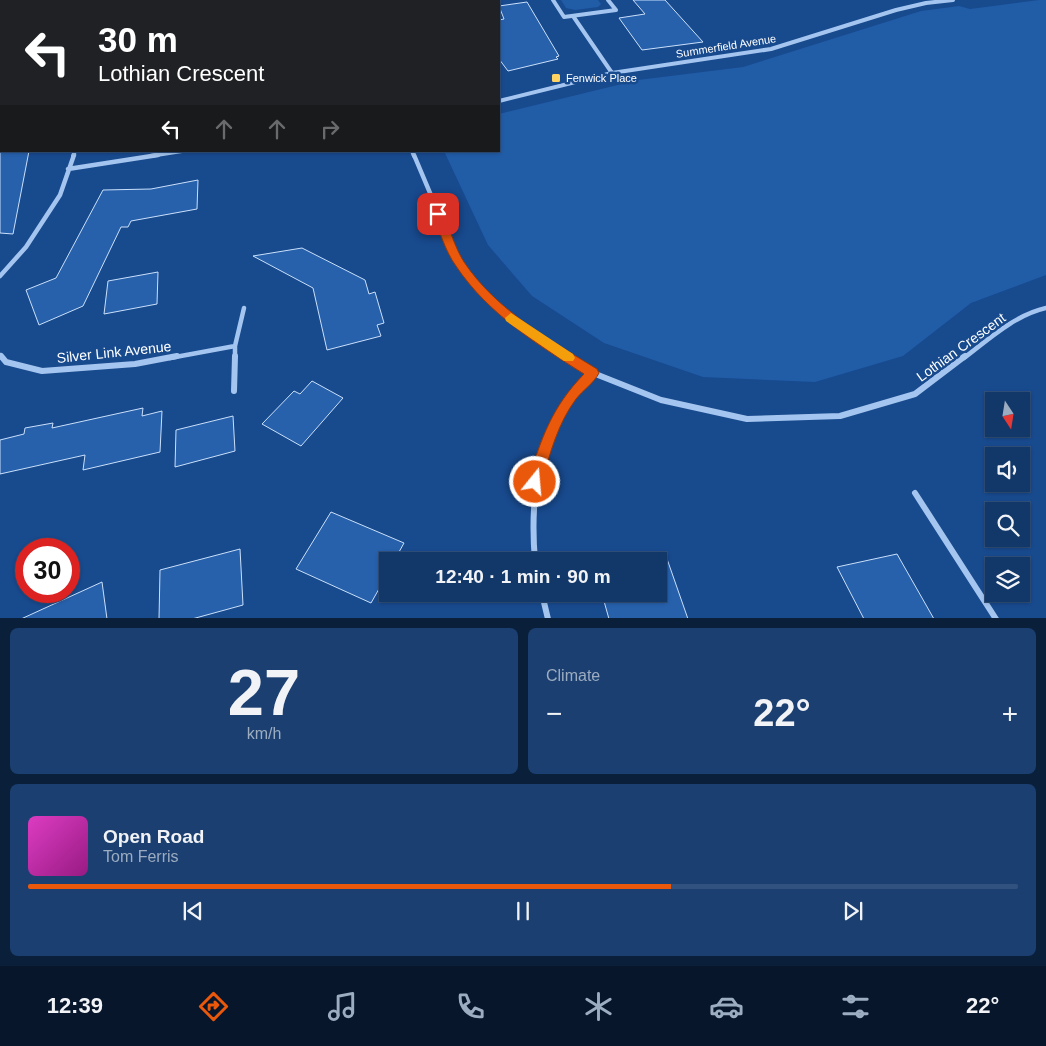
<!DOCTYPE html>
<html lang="en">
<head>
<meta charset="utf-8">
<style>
	body { margin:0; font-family:Helvetica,sans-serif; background:#1b3f70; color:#f1f3f6; height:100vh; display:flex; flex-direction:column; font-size:19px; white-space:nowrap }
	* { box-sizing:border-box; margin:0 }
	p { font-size:16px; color:#9cacc1 }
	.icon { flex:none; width:28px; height:28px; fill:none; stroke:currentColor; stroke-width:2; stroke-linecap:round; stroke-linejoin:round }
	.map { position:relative; height:618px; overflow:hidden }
	.side { display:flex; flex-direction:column; gap:10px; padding:10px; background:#0a1f3a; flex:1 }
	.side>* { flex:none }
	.hud { position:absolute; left:0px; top:0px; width:500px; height:152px; box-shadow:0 1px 4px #0004,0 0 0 1px #31527e; background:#202124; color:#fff; overflow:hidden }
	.needle { width:32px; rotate:168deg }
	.fabs { position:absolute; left:985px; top:392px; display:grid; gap:10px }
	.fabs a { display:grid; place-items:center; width:45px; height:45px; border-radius:0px; background:#12386a; box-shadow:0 1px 4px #0004,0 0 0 1px #31527e; font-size:25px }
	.speed { position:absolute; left:15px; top:538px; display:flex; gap:10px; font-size:25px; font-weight:700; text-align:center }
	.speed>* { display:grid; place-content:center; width:65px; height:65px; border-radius:50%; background:#12386a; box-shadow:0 1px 4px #0004,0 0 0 1px #31527e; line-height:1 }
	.speed .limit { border:8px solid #d22; background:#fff; color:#111 }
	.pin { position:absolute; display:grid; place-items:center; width:42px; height:42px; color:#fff; margin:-21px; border-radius:10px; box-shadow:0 2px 8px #0006 }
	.me { position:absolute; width:55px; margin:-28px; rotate:17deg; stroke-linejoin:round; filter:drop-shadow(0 0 4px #0008) }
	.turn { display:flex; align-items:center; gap:18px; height:105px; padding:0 15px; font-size:22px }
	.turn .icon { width:65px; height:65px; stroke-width:2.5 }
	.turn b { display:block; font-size:35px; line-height:42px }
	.lanes { display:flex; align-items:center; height:48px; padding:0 15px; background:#0003; justify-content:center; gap:25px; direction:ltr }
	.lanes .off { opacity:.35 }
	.big { font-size:38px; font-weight:800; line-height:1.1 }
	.side .card { flex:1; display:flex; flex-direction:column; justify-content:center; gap:8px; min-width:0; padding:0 18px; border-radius:8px; background:#1b3f70 }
	.side .dial { align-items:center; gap:0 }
	.dial b { font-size:65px; line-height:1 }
	.song { display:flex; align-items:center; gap:15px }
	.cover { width:60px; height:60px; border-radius:8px; background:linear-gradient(135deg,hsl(310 70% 55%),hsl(310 70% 35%)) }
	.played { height:5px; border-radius:2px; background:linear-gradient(90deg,#ea580c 65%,#31527e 65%) }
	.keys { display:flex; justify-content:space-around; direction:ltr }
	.heat { display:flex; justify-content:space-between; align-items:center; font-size:28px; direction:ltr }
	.side .tiles { flex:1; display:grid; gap:10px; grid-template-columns:1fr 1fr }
	.card:last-child { grid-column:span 2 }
	.trip { position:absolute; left:379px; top:552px; width:288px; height:50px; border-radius:0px; background:#12386a; box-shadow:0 1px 4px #0004,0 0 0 1px #31527e; font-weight:800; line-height:50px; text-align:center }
	.dock { display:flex; height:80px; justify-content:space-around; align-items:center; background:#07162a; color:#9cacc1 }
	.dock .icon { width:35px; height:35px }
	.dock .active { color:#ea580c }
	.dock b { font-size:22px; color:#f1f3f6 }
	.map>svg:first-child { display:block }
	.green { fill:#215ca7 }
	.building { fill:#2761ac; stroke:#cae0fb }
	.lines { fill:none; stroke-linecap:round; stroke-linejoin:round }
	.street-far2 { stroke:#a4c5ef; stroke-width:4 }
	.street-far1 { stroke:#a4c5ef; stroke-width:4.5 }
	.street { stroke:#a4c5ef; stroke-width:6 }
	.route { fill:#ea580c; stroke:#983908 }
	.slow { fill:#f59e0b }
	.poi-dot { fill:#ffd362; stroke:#184a8e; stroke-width:2 }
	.labels { text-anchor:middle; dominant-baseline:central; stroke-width:5; stroke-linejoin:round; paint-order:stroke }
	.far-street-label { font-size:11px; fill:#fff; stroke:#184a8e }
	.far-poi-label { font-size:11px; fill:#fff; stroke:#184a8e; text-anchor:start }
	.street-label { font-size:14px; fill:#fff; stroke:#184a8e }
</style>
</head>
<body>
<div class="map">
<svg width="1046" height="619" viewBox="0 0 1046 619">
	<rect width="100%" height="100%" fill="#184a8e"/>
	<path class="green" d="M0,0H297L298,1H1L0,104Z
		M561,0H598L601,4L598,7L575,10L566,8Z
		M1039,0H1046V275L971,303L903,356L815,382L703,377L604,343L532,296L488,245L444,151H499V114L638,80L743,67L921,11L959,6L970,9Z"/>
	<path class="building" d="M633,0H665L703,42L642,50L619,18L645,14Z
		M527,2L559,56L556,57L558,59L508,71L499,59V20L504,19L499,6Z
		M0,151H29L13,234L0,233Z
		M198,180L197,209L131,221L128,227H121L83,306L39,325L26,290L56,278L103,190L151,189Z
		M302,248L365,280L369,294L375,292L384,323L377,325L381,336L327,350L313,288L253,256Z
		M158,272L157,304L104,314L108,281Z
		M312,381L343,398L301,446L262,424L294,391L300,394Z
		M143,408L142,416L162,411L160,452L83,470L85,455L0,474V440L24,434L25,428L53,423L52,428Z
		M233,416L235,451L175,467L176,430Z
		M331,512L404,543L394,561H388V573L371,603L296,569Z
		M240,549L243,605L192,619H159L160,570Z
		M897,554L934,619H864L837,567Z
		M666,556L688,619H609L602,594H658V561H643Z
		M102,582L107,619H21Z"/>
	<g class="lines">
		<path class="street-far2" d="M553,0L564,17L616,10L608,0
			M573,16L612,73
			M499,101L612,73L771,49L896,10L926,3L953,0
			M412,151L414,156
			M73,156L75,151
			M150,156L182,151"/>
		<path class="street-far1" d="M414,155L460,264L497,307L542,341L569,358
			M68,169L158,155
			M0,276L26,247L60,195L74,155
			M0,355L2,358
			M170,358L235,346
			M235,358V346L244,308
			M964,358C989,339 1015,315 1046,308"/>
		<path class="street" d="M1,356L6,362L42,371L135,364L177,356
			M567,356L593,373L661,400L747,419L840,416L915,394L965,356
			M234,391L235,356
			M915,493L996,619
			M535,561C530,503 536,443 571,395C577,387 586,380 593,373
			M542,594L548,619"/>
	</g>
	<path class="route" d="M438,210L443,214C450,229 455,248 464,262C496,310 550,340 597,369L599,373C594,383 583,390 576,399C558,423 550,453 542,482L540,486L535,488L530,486L528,482C541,438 552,407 584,374C537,344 488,314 456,266C445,251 440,231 432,214Z"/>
	<path class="slow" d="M511,313L573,354L575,358L573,361H564L506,321L505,318Z"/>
	<rect class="poi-dot" x="551" y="73" width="10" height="10" rx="2.5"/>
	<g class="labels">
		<g class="far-street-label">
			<text transform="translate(726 46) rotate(-9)">Summerfield Avenue</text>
		</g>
		<g class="far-poi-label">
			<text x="566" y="78">Fenwick Place</text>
		</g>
		<g class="street-label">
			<text transform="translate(961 347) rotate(-36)">Lothian Crescent</text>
			<text transform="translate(114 352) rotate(-6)">Silver Link Avenue</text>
		</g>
	</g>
</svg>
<div class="fabs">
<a><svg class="needle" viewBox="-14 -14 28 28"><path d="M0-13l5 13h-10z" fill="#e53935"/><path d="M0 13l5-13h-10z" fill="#9cacc1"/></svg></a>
<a><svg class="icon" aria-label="sound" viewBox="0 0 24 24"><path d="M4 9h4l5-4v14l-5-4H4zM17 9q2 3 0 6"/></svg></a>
<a><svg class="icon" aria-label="search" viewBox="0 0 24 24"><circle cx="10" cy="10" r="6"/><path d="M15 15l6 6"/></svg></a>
<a><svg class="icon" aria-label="layers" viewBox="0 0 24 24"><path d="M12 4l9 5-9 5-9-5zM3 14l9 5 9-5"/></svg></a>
</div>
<div class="speed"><div class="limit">30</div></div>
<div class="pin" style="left:438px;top:214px;background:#d93025"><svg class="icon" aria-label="arrive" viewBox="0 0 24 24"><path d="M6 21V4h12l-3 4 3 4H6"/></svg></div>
<svg class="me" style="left:535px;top:482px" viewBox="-20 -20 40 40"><circle r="17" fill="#ea580c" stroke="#fff" stroke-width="3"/><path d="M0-11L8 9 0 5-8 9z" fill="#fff"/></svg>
<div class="trip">12:40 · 1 min · 90 m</div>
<div class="hud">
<div class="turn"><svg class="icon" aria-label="left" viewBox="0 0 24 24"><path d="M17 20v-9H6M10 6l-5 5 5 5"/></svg><div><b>30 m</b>Lothian Crescent</div></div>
<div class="lanes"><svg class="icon" aria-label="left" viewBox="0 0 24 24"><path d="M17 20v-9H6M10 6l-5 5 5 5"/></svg><svg class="icon off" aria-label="ahead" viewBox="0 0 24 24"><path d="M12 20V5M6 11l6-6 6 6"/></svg><svg class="icon off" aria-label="ahead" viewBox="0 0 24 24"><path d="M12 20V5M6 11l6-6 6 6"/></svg><svg class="icon off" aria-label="right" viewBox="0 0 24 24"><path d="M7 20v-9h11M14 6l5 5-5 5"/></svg></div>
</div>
</div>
<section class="side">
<div class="tiles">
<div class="card dial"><b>27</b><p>km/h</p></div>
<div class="card"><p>Climate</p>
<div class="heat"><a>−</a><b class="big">22°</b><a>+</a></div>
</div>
<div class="card">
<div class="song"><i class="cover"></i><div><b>Open Road</b><p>Tom Ferris</p></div></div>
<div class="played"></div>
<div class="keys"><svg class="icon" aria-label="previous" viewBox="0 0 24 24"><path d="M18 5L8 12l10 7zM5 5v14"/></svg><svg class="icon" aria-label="pause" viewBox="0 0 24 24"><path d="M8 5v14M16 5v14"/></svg><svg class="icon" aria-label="next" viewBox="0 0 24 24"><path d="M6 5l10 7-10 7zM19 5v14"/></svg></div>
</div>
</div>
</section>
<nav class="dock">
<b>12:39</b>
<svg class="icon active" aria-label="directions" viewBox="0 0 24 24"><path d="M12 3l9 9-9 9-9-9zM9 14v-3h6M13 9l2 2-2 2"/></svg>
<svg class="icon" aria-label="music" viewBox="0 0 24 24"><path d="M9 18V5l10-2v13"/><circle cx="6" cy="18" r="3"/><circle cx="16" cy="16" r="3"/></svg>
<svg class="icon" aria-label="phone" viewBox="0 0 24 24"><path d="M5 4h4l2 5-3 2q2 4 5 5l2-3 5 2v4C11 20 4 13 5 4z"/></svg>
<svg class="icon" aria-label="climate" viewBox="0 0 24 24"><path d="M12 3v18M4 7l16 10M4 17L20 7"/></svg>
<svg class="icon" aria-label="car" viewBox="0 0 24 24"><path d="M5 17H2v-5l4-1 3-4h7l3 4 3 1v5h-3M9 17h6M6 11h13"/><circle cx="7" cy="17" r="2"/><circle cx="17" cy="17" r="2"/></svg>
<svg class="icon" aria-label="filters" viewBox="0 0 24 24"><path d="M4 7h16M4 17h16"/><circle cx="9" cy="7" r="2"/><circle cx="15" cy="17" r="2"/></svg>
<b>22°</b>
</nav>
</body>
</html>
